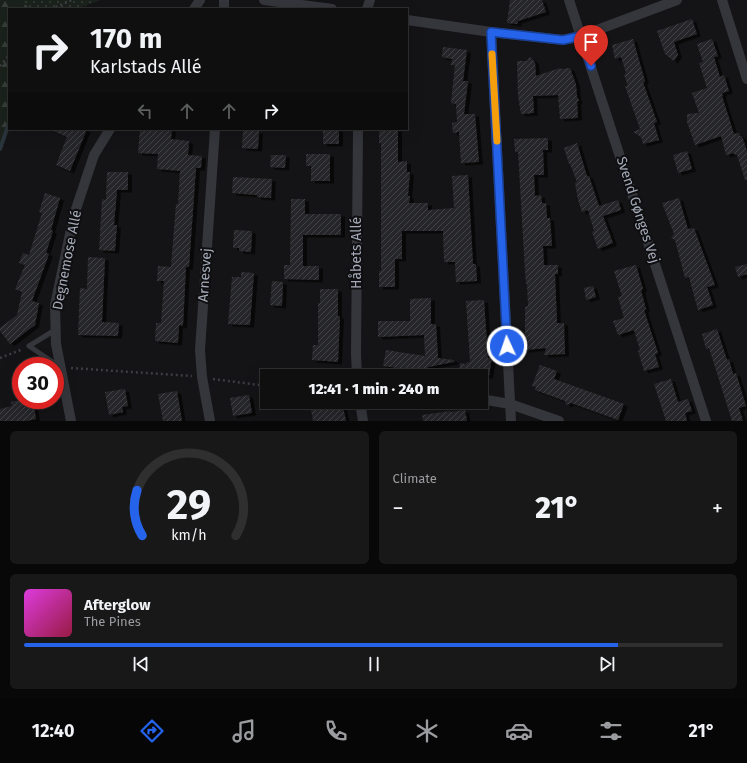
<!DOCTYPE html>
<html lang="en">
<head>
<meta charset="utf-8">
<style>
	body { margin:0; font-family:"Fira Sans",sans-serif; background:#181819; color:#f1f3f6; height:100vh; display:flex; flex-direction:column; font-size:15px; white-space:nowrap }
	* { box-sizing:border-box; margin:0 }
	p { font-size:13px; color:#9b9c9f }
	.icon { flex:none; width:22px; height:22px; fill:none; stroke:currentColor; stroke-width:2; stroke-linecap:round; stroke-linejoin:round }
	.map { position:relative; height:421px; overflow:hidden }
	.drawer { display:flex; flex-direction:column; gap:10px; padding:10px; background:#080809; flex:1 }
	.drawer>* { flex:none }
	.guide { position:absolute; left:8px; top:8px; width:400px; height:122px; border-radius:0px; box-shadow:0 4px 16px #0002,0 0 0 1px #2f2f30; background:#0f0f10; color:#f1f3f6; overflow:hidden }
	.speed { position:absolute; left:12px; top:357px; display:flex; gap:8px; font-size:20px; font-weight:700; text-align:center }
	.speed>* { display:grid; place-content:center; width:52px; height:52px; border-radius:50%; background:#0f0f10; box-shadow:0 4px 16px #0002,0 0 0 1px #2f2f30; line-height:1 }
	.speed .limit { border:6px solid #d22; background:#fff; color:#111 }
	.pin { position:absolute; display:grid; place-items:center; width:34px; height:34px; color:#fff; margin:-41px -17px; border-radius:50% 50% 50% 0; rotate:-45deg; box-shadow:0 0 4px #0007 }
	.pin .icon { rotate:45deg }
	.me { position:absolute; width:44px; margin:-22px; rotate:357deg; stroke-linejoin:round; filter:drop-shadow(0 0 3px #0008) }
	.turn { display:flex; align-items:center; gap:14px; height:84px; padding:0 16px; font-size:18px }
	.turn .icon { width:52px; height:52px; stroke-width:2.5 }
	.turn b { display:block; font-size:28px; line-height:34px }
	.lanes { display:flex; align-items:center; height:38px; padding:0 16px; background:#0003; justify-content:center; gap:20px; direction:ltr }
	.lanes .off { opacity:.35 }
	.big { font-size:30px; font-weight:800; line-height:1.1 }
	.drawer .widget { flex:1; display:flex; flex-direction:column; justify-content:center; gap:6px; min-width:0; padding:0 14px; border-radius:6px; background:#181819 }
	.drawer .dial { align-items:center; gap:0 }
	.dial svg { height:104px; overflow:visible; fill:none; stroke:#2f2f30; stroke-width:7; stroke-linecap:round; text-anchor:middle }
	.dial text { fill:#f1f3f6; stroke:none }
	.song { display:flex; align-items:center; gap:12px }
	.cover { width:48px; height:48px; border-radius:6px; background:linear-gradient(135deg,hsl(300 70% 55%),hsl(340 70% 35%)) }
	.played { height:4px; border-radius:2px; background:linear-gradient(90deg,#2563eb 85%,#2f2f30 85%) }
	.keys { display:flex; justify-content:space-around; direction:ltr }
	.heat { display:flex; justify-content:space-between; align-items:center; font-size:22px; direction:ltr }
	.drawer .tiles { flex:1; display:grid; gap:10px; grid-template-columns:1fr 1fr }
	.widget:last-child { grid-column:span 2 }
	.trip { position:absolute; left:260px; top:369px; width:228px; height:40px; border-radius:0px; background:#0f0f10; box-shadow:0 4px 16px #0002,0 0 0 1px #2f2f30; font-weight:800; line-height:40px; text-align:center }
	.dock { display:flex; height:64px; justify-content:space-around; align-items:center; background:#060606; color:#9b9c9f }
	.dock .icon { width:28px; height:28px }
	.dock .on { color:#2563eb }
	.dock b { font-size:18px; color:#f1f3f6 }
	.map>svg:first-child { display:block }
	.green { fill:url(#green-dots) }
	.forest { fill:url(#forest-firs) }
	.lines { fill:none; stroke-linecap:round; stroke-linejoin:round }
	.stream { stroke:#29343b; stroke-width:4 }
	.building { fill:url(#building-hatch); filter:url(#shadow) }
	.path { stroke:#3b3d43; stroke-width:2.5; stroke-dasharray:2 3; stroke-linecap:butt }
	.lane { stroke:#35363c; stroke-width:5 }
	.street { stroke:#35363c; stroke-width:10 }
	.route-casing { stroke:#184099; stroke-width:10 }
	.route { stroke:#2563eb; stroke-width:7 }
	.slow { stroke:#f59e0b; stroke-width:7 }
	.labels { text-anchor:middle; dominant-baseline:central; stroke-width:4; stroke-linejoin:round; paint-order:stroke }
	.street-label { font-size:14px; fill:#a5abb8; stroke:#0f0f11 }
</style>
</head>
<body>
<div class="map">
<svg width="747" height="421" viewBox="0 0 747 421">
	<defs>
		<pattern id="green-dots" width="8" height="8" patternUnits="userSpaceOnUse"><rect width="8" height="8" fill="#1a221b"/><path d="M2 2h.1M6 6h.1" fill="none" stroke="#383f3a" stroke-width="1.8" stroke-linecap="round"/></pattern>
		<pattern id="forest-firs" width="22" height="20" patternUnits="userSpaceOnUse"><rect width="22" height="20" fill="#1a221b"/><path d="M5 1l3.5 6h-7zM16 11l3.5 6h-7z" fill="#383f3a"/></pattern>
		<pattern id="building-hatch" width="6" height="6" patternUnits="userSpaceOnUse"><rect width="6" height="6" fill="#27272a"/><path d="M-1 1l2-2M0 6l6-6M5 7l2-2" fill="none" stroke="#434447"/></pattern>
		<filter id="shadow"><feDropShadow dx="4" dy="2.5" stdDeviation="0" flood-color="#0009"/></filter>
	</defs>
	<rect width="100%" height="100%" fill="#141416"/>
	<path class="green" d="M0,0H101L76,9H9V123L0,149Z"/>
	<path class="forest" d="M0,0H21L30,9H9V123L0,149Z"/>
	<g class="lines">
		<path class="stream" d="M0,149L9,123"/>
	</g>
	<path class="building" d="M510,0H542L546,12L518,21L517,24L507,23Z
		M692,19L697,34L674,42L678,55L674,61L665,54L657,31Z
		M633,39L645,81L643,82L657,122L654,123L659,140L643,144L641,137L633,132L640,129L625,86H628L624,75L626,73L621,57L615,59L612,45Z
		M712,39L718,56L714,57L720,77L724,75L729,91L722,93L723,96H722L734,134L739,133L740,136H742L747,151V180H745L737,155H735L734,153L726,155L721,136L695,145L687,122V114L699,113L692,93L707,88L699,63L703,62L697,44Z
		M443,47L467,50L463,81H468L464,114H475L479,162L461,163L459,132L453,133L452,123L457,122L456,104L451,103L455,65H451L452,59L442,57Z
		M530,57L535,62L536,76L560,68L561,69L570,68L576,84L577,97L579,100L577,102L578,118L560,119L558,95L533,96L534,113L521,114L518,96L517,61H527Z
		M49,129H87L70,171L56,165L67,137Z
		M140,129H172L171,139L189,141L188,155L202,156L201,168H196L189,267H186L183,326L179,325L178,343L155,341L156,323H161L164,281H157L158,266L171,267L176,204H178L180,171L157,169L158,154L138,153Z
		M323,129H339V144H323Z
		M379,129H398V162L407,161V172H410L408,196H410L409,203H428V210L454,208L452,176L468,175L473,264H476L477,281L456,282L455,262H444L443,231H402V259H395V287H379V271H381V143H379Z
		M243,130L259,131L258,149L242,148Z
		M548,138V150H543L544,175H534L535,196L541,195L542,203H546L547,218H550L552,246H543L544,265H558V274H555L557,323H564L565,354L544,355L546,348L525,350V307L528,306L527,284H526L525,271L518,152H515L514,139Z
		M577,143L587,176H589L599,206L618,200L621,210L603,216L613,243L598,249L592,232L594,231L588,210L582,212L578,200L575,183L577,182L570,164H569L564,148Z
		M687,151L692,169L678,173L673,155Z
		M306,154H330V181H311V166H306Z
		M271,155H286L285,168L270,167Z
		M107,172H128V190H117L114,225H117L115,251L99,250L102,199L106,200Z
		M233,177L272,179L271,198L257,197V195L232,193Z
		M45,193L60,198L51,230L53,231L46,253L49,254L32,301L39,303L35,325L10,344L0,331V328L17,315L22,292L15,289L25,265L19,263L23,253L29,255L42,213L39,212Z
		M679,198L688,229L694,228L715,285L707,287L713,305L698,310L689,277L685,278L675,240L671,238L674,234L662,203Z
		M291,199H305V214H341V235H303V266H319V280L284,279V265H290Z
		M234,230L252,231L251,252L239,251V248H233Z
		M88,257L105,258L102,322L119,323L118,336L78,335L80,288L87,289Z
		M747,264V274L738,277L735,267Z
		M636,265L643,289L641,290L646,309L644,310L658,353L655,354L659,367L644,371L638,351L640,350L634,330L618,335L613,321L624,318L618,297L622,296L614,271Z
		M241,272L254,273L250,325L228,324L232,277H241Z
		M272,281L283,282L282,306L270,305Z
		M593,286L596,297L586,300L584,288Z
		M320,289H338V316H340L338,362L312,360L313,345H318V303H320Z
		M431,298V324H436L438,358L454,360V362L428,367L427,372L383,366L386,350L425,356L424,335L378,337V321H410V299Z
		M484,300L488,358H492L489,376H464L465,374L459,373L460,363L466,364L467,362H470L466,301Z
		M717,329L727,360L729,359L733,374L736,373L746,406L739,408L743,421H732L709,348L706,349L702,334Z
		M540,365L557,371L554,379L624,404L618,420L571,403L566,405L565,401L535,390L536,387L532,386Z
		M671,379L678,402L688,399L692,411L685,413L687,421H666L654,384Z
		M125,389L128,406L122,407L123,412L109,415L105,392Z
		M177,391L182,421H163L158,394Z
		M249,395L252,413L233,416L230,398Z
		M20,400H33L36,419L26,421H0V409L12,406L11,402Z
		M328,402H342L346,421H313L311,410L328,407Z
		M465,410L467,421H423L422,415L451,411V412Z"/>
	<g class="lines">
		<path class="path" d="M51,9L72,0
			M0,66L9,55
			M0,358L23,349
			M71,368L192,376
			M213,379L267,386
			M383,402L423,407L436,402"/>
		<path class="lane" d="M55,330L29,346L60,367"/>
		<path class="street" d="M264,0L332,9
			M569,0L706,421
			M722,0L747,79
			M194,9L200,0
			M224,9V0
			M367,9L370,0
			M407,20L491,32L563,40L581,36L677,0
			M491,32L511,421
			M357,376L356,354L358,129
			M481,399L510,404L559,421
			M360,402L363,421
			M71,421L56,344L55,305L74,215L94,155L110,129
			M210,421L202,377L200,350L215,129"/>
	</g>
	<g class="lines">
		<g class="route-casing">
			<path id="route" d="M507,346L491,32L563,40L581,36L591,66"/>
		</g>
		<use href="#route" class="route"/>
		<path class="slow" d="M492,54L497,141"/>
	</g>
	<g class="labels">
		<g class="street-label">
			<text transform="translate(638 210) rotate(72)">Svend Gønges Vej</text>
			<text transform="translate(356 253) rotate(-90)">Håbets Allé</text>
			<text transform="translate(67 260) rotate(-79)">Degnemose Allé</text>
			<text transform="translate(205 275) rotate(-86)">Arnesvej</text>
		</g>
	</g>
</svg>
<div class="speed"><div class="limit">30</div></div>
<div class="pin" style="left:591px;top:66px;background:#d93025"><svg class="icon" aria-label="arrive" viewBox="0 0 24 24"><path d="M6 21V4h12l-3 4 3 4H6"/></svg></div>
<svg class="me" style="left:507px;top:346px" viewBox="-20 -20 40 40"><circle r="17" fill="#2563eb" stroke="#fff" stroke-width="3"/><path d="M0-11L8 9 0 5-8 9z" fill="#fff"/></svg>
<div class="trip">12:41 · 1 min · 240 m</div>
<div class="guide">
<div class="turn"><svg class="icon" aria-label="right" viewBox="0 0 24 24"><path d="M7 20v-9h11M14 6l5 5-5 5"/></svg><div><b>170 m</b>Karlstads Allé</div></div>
<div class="lanes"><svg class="icon off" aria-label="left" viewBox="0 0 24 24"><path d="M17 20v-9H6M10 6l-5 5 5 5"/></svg><svg class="icon off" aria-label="ahead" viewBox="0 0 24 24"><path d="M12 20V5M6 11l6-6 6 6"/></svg><svg class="icon off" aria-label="ahead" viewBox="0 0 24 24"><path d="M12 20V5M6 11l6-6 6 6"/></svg><svg class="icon" aria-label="right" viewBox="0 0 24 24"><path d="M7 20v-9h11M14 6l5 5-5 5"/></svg></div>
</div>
</div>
<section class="drawer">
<div class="tiles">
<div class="widget dial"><svg viewBox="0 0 100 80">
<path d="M14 69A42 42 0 1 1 86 69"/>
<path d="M14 69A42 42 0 0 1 10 34" stroke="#2563eb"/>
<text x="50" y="56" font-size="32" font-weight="700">29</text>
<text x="50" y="72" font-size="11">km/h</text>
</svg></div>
<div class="widget"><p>Climate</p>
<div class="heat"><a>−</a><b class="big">21°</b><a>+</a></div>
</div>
<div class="widget">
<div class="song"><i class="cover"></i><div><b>Afterglow</b><p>The Pines</p></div></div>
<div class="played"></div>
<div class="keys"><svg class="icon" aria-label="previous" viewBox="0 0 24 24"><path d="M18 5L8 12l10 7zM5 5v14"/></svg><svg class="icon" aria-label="pause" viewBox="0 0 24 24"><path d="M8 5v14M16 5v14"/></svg><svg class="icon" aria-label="next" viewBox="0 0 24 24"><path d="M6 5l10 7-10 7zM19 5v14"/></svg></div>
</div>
</div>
</section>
<nav class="dock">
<b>12:40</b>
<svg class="icon on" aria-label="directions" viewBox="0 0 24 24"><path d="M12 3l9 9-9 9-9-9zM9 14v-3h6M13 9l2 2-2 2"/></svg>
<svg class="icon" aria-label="music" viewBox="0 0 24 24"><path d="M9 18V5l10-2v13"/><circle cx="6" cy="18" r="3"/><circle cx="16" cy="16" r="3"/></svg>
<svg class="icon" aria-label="phone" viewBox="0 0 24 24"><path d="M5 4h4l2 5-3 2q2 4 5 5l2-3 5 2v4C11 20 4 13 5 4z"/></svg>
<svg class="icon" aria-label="climate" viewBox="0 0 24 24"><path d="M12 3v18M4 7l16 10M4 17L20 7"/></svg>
<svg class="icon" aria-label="car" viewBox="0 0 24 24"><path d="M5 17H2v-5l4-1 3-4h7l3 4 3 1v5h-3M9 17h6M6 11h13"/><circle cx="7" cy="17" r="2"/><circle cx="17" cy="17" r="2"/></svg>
<svg class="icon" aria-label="filters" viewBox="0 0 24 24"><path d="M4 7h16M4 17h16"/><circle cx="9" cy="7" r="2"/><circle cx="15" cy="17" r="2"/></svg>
<b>21°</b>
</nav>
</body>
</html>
